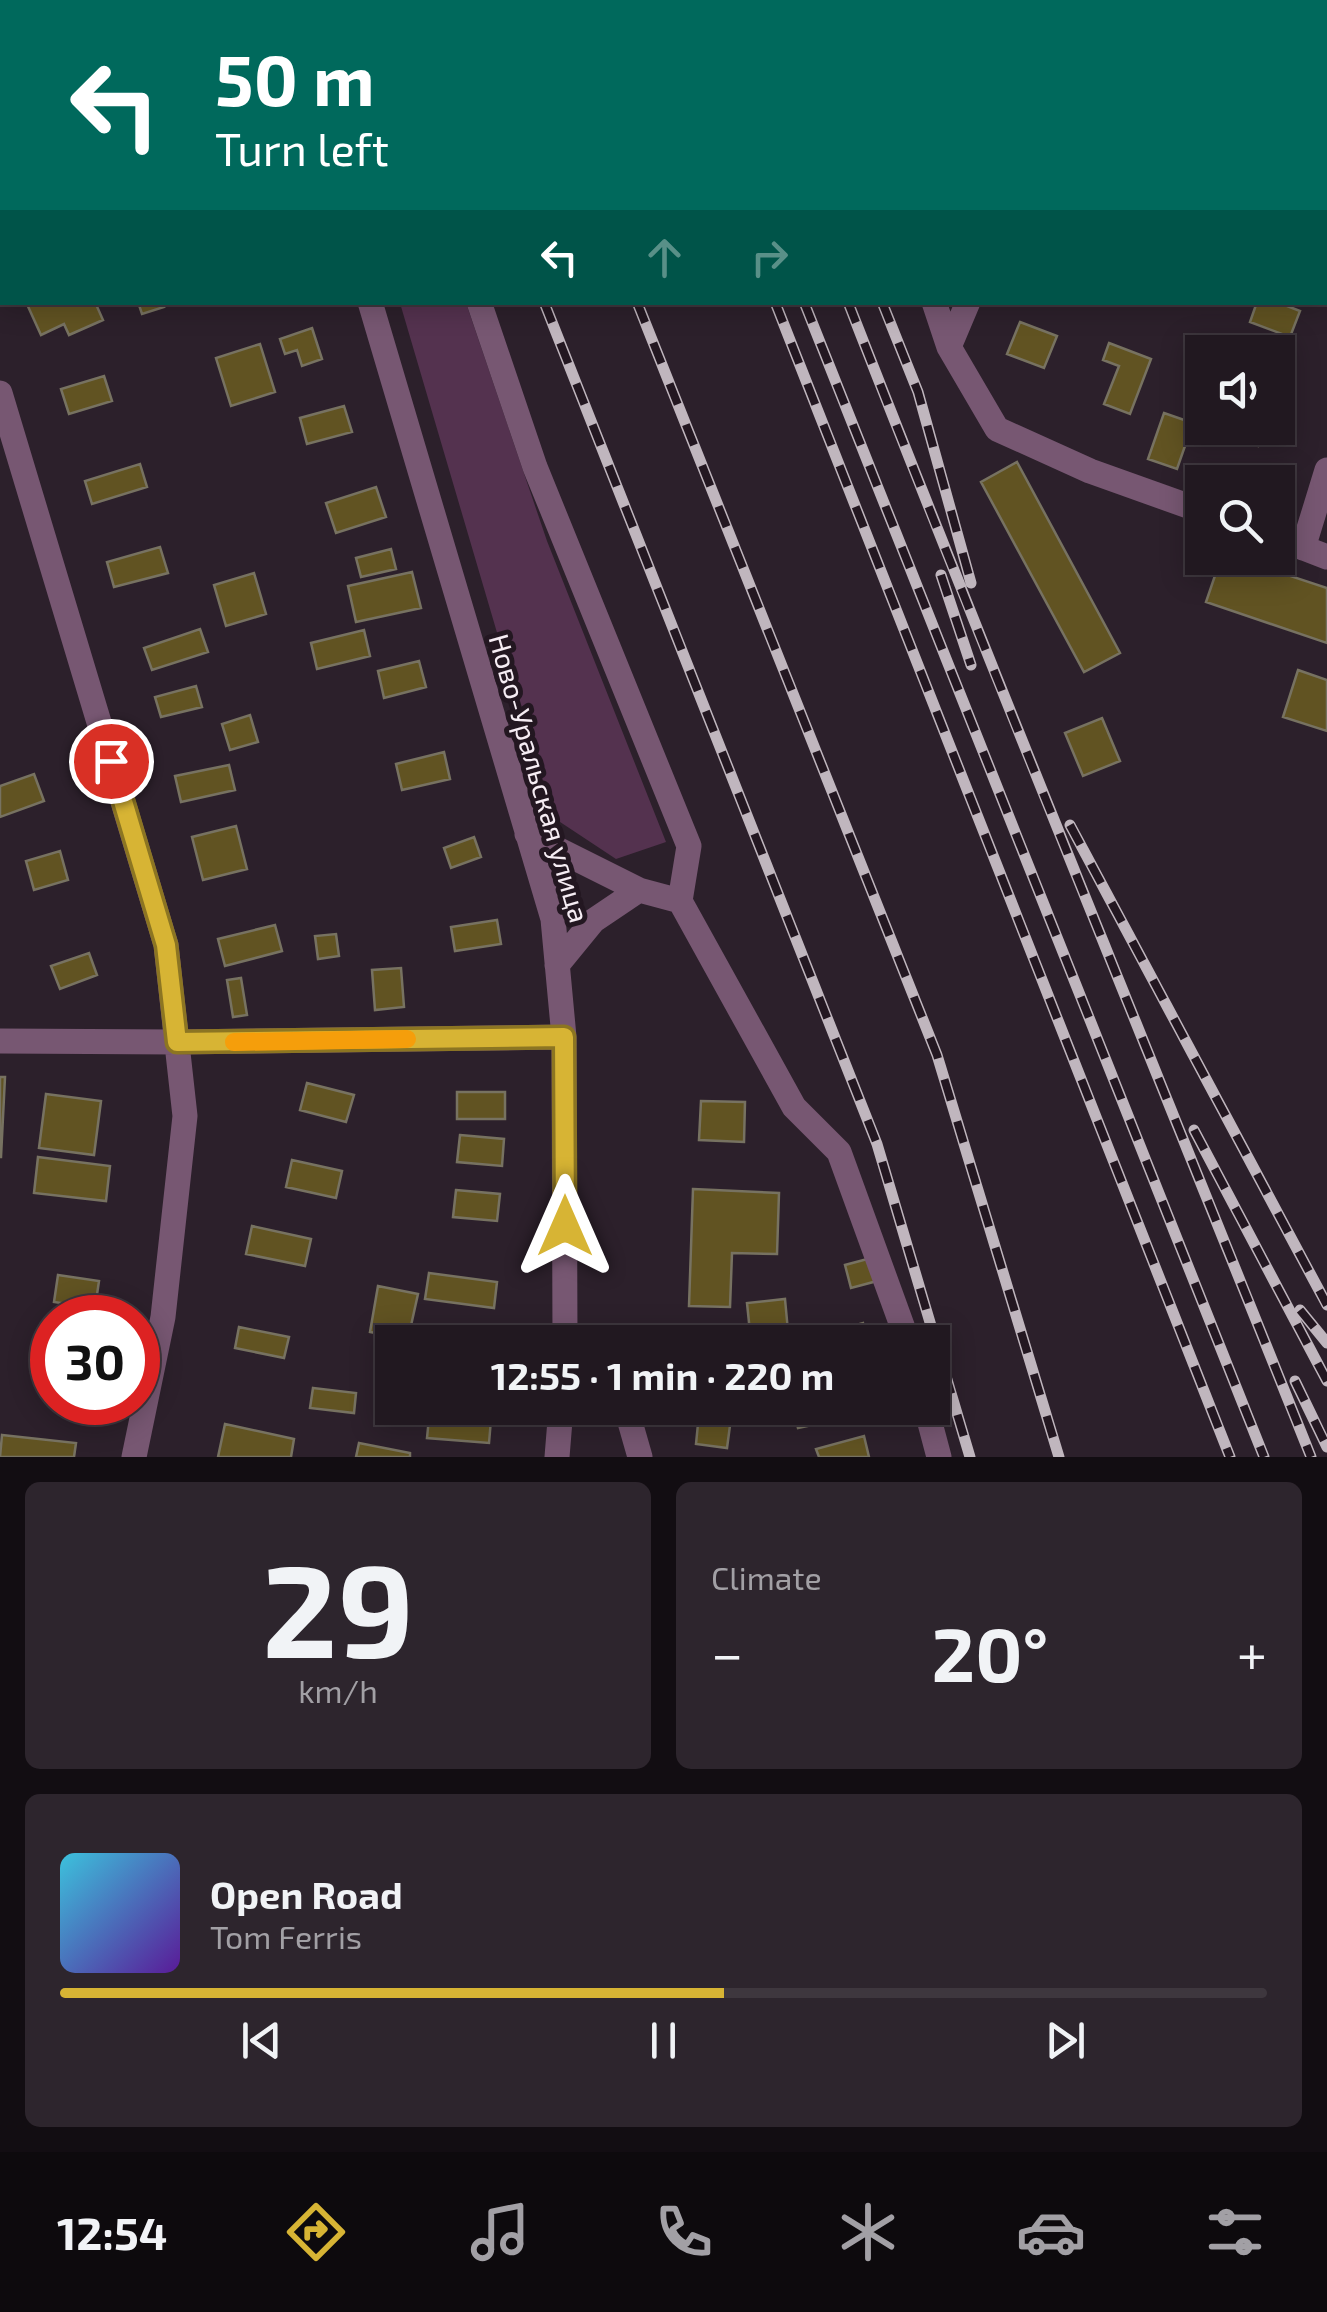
<!DOCTYPE html>
<html lang="en">
<head>
<meta charset="utf-8">
<style>
	body { margin:0; font-family:"Exo 2",sans-serif; background:#2d252d; color:#f1f3f6; height:100vh; display:flex; flex-direction:column; font-size:38px; white-space:nowrap }
	* { box-sizing:border-box; margin:0 }
	p { font-size:32px; color:#a2a0a5 }
	.icon { flex:none; width:55px; height:55px; fill:none; stroke:currentColor; stroke-width:2; stroke-linecap:round; stroke-linejoin:round }
	.map { position:relative; height:1457px; overflow:hidden }
	.drawer { display:flex; flex-direction:column; gap:25px; padding:25px; background:#120d12; flex:1 }
	.drawer>* { flex:none }
	.top-card { position:absolute; left:0px; top:0px; width:1328px; height:305px; box-shadow:0 5px 25px #0003,0 0 0 2px #3e373e; background:#00695c; color:#fff; overflow:hidden }
	.buttons { position:absolute; left:1185px; top:335px; display:grid; gap:20px }
	.buttons a { display:grid; place-items:center; width:110px; height:110px; border-radius:0px; background:#211820; box-shadow:0 5px 25px #0003,0 0 0 2px #3e373e; font-size:50px }
	.speed { position:absolute; left:30px; top:1295px; display:flex; gap:20px; font-size:50px; font-weight:700; text-align:center }
	.speed>* { display:grid; place-content:center; width:130px; height:130px; border-radius:50%; background:#211820; box-shadow:0 5px 25px #0003,0 0 0 2px #3e373e; line-height:1 }
	.speed .limit { border:15px solid #d22; background:#fff; color:#111 }
	.pin { position:absolute; display:grid; place-items:center; width:85px; height:85px; color:#fff; margin:-42px; border:5px solid #fff; border-radius:50%; box-shadow:0 2px 10px #0007 }
	.me { position:absolute; width:110px; margin:-55px; rotate:0deg; stroke-linejoin:round; filter:drop-shadow(0 0 8px #0008) }
	.turn { display:flex; align-items:center; gap:35px; height:210px; padding:0 50px; font-size:45px }
	.turn .icon { width:130px; height:130px; stroke-width:2.5 }
	.turn b { display:block; font-size:70px; line-height:85px }
	.lanes { display:flex; align-items:center; height:95px; padding:0 50px; background:#0003; justify-content:center; gap:50px; direction:ltr }
	.lanes .off { opacity:.35 }
	.big { font-size:75px; font-weight:700; line-height:1.1 }
	.drawer .tile { flex:1; display:flex; flex-direction:column; justify-content:center; gap:15px; min-width:0; padding:0 35px; border-radius:15px; background:#2d252d }
	.drawer .dial { align-items:center; gap:0 }
	.dial b { font-size:130px; line-height:1 }
	.song { display:flex; align-items:center; gap:30px }
	.cover { width:120px; height:120px; border-radius:15px; background:linear-gradient(135deg,hsl(190 70% 55%),hsl(270 70% 35%)) }
	.played { height:10px; border-radius:5px; background:linear-gradient(90deg,#d7b434 55%,#3e373e 55%) }
	.keys { display:flex; justify-content:space-around; direction:ltr }
	.heat { display:flex; justify-content:space-between; align-items:center; font-size:55px; direction:ltr }
	.drawer .tiles { flex:1; display:grid; gap:25px; grid-template-columns:1fr 1fr }
	.tile:last-child { grid-column:span 2 }
	.trip { position:absolute; left:375px; top:1325px; width:575px; height:100px; border-radius:0px; background:#211820; box-shadow:0 5px 25px #0003,0 0 0 2px #3e373e; font-weight:700; line-height:100px; text-align:center }
	.menu { display:flex; height:160px; justify-content:space-around; align-items:center; background:#0d0a0d; color:#a2a0a5 }
	.menu .icon { width:70px; height:70px }
	.menu .selected { color:#d7b434 }
	.menu b { font-size:45px; color:#f1f3f6 }
	.map>svg:first-child { display:block }
	.green { fill:#54324f }
	.building { fill:#615322; stroke:#777261; stroke-width:2.5 }
	.lines { fill:none; stroke-linecap:round; stroke-linejoin:round }
	.minor { stroke:#775772; stroke-width:25 }
	.rail-casing { stroke:#c0b6be; stroke-width:11 }
	.rail { stroke:#231721; stroke-width:8; stroke-dasharray:22; stroke-linecap:butt }
	.route-casing { stroke:#8c7522; stroke-width:25 }
	.route { stroke:#d7b434; stroke-width:18 }
	.slow { stroke:#f59e0b; stroke-width:18 }
	.labels { text-anchor:middle; dominant-baseline:central; stroke-width:10; stroke-linejoin:round; paint-order:stroke }
	.street-label { font-size:28px; fill:#f6edf4; stroke:#231721 }
</style>
</head>
<body>
<div class="map">
<svg width="1327" height="1457" viewBox="0 0 1327 1457">
	<rect width="100%" height="100%" fill="#2c202b"/>
	<path class="green" d="M400,303H466L547,541L666,842L616,859L551,816Z"/>
	<path class="building" d="M2,153V196L0,197V154Z
		M26,302H95L103,320L69,335L64,324L41,335Z
		M138,302H162L164,307L142,314Z
		M1257,302H1277L1300,311L1290,337L1250,322Z
		M1020,322L1057,336L1044,368L1007,354Z
		M312,328L322,359L302,366L297,350L285,354L280,339Z
		M1109,343L1151,359L1130,414L1104,404L1119,366L1103,360Z
		M260,344L275,392L231,406L216,358Z
		M104,376L112,401L69,414L61,389Z
		M344,406L352,432L307,444L300,418Z
		M1164,413L1193,423L1177,469L1148,459Z
		M1203,428H1264L1258,446Z
		M1017,462L1120,653L1084,672L981,482Z
		M140,464L147,487L92,504L85,481Z
		M376,487L386,517L336,533L326,503Z
		M160,547L168,573L114,587L107,562Z
		M391,549L396,569L361,577L356,558Z
		M1221,558H1236L1327,588V643L1206,602Z
		M412,572L421,608L356,622L348,586Z
		M254,573L266,614L226,626L214,585Z
		M200,629L208,652L152,670L144,648Z
		M364,630L370,656L317,669L311,643Z
		M419,661L426,687L384,698L378,671Z
		M1298,670L1327,680V731L1283,717Z
		M196,686L202,707L161,717L155,697Z
		M250,715L258,742L230,750L222,724Z
		M1102,718L1120,761L1083,776L1065,733Z
		M444,752L450,779L402,790L396,764Z
		M229,765L235,790L181,802L175,776Z
		M34,774L44,801L0,817V786Z
		M236,826L247,869L203,880L192,837Z
		M474,837L481,857L451,868L444,848Z
		M60,851L68,880L34,890L26,861Z
		M497,920L501,944L455,951L451,927Z
		M275,925L282,951L225,966L218,939Z
		M336,934L339,956L318,959L315,936Z
		M89,953L97,975L60,989L51,966Z
		M401,968L404,1007L375,1010L372,970Z
		M241,978L247,1015L233,1017L227,980Z
		M0,1077H5L1,1157H0Z
		M307,1083L354,1095L346,1122L300,1110Z
		M457,1092H505V1119H457Z
		M46,1094L101,1101L94,1155L39,1148Z
		M701,1101L745,1102L744,1142L699,1140Z
		M460,1135L504,1139L502,1166L457,1162Z
		M38,1157L110,1166L106,1201L34,1193Z
		M292,1160L342,1171L336,1198L286,1187Z
		M693,1189L779,1193L777,1254L732,1253L730,1307L689,1306Z
		M456,1190L500,1194L497,1221L453,1217Z
		M252,1226L311,1239L305,1266L246,1254Z
		M871,1258L877,1281L851,1288L845,1265Z
		M429,1273L497,1282L494,1308L425,1299Z
		M58,1275L99,1281L95,1308L54,1302Z
		M378,1286L418,1294L408,1339L370,1332Z
		M785,1299L789,1342H751L747,1303Z
		M863,1323L868,1342H837L834,1331Z
		M239,1327L289,1337L284,1358L235,1348Z
		M313,1388L356,1393L354,1413L310,1408Z
		M430,1408H492L489,1443L427,1438Z
		M793,1408H843L845,1418L798,1428Z
		M699,1414L731,1418L727,1448L696,1444Z
		M225,1424L294,1439L291,1457H218Z
		M2,1435L76,1443L74,1457H0Z
		M864,1436L869,1457H819L816,1449Z
		M359,1443L410,1453V1457H356Z"/>
	<g class="lines">
		<path class="minor" d="M338,0V2
			M842,2V0
			M1092,2L1093,0
			M0,250H2
			M370,302L553,919L564,1037L565,1342
			M479,302L535,467L689,846L680,901
			M934,302L949,347L997,429L1090,471L1202,511
			M949,347L968,302
			M0,393L166,945L185,1116L163,1317L134,1457
			M1278,538L1327,557
			M1303,548L1327,470
			M527,834L639,890
			M557,965L593,921L639,890L680,901L794,1107L839,1152L908,1342
			M0,1041L177,1042L564,1037
			M626,1408L640,1457
			M926,1408L939,1457
			M557,1457L561,1408"/>
		<g class="rail-casing">
			<path id="rail" d="M426,0L427,2
				M518,0L519,2
				M656,0L657,2
				M684,0L685,2
				M716,0L717,2
				M753,0L754,2
				M776,0L777,2
				M796,0L797,2
				M544,302L877,1144L970,1457
				M637,302L937,1055L1059,1457
				M775,302L1230,1457
				M804,302L1264,1457
				M848,302C999,689 1157,1072 1311,1457
				M882,302L918,392L971,583
				M941,575L971,665
				M1070,825L1327,1305
				M1194,1130L1327,1381
				M1300,1310L1327,1343
				M1295,1381L1327,1447"/>
		</g>
		<use href="#rail" class="rail"/>
	</g>
	<g class="lines">
		<g class="route-casing">
			<path id="route" d="M111,761L166,945L177,1042L564,1037L565,1226"/>
		</g>
		<use href="#route" class="route"/>
		<path class="slow" d="M234,1042L407,1039"/>
	</g>
	<g class="labels">
		<g class="street-label">
			<text transform="translate(540 778) rotate(74)">Ново-Уральская улица</text>
		</g>
	</g>
</svg>
<div class="buttons">
<a><svg class="icon" aria-label="sound" viewBox="0 0 24 24"><path d="M4 9h4l5-4v14l-5-4H4zM17 9q2 3 0 6"/></svg></a>
<a><svg class="icon" aria-label="search" viewBox="0 0 24 24"><circle cx="10" cy="10" r="6"/><path d="M15 15l6 6"/></svg></a>
</div>
<div class="speed"><div class="limit">30</div></div>
<div class="pin" style="left:111px;top:761px;background:#d93025"><svg class="icon" aria-label="arrive" viewBox="0 0 24 24"><path d="M6 21V4h12l-3 4 3 4H6"/></svg></div>
<svg class="me" style="left:565px;top:1226px" viewBox="-20 -20 40 40"><path d="M0-17L14 15 0 8-14 15z" fill="#d7b434" stroke="#fff" stroke-width="4"/></svg>
<div class="trip">12:55 · 1 min · 220 m</div>
<div class="top-card">
<div class="turn"><svg class="icon" aria-label="left" viewBox="0 0 24 24"><path d="M17 20v-9H6M10 6l-5 5 5 5"/></svg><div><b>50 m</b>Turn left</div></div>
<div class="lanes"><svg class="icon" aria-label="left" viewBox="0 0 24 24"><path d="M17 20v-9H6M10 6l-5 5 5 5"/></svg><svg class="icon off" aria-label="ahead" viewBox="0 0 24 24"><path d="M12 20V5M6 11l6-6 6 6"/></svg><svg class="icon off" aria-label="right" viewBox="0 0 24 24"><path d="M7 20v-9h11M14 6l5 5-5 5"/></svg></div>
</div>
</div>
<section class="drawer">
<div class="tiles">
<div class="tile dial"><b>29</b><p>km/h</p></div>
<div class="tile"><p>Climate</p>
<div class="heat"><a>−</a><b class="big">20°</b><a>+</a></div>
</div>
<div class="tile">
<div class="song"><i class="cover"></i><div><b>Open Road</b><p>Tom Ferris</p></div></div>
<div class="played"></div>
<div class="keys"><svg class="icon" aria-label="previous" viewBox="0 0 24 24"><path d="M18 5L8 12l10 7zM5 5v14"/></svg><svg class="icon" aria-label="pause" viewBox="0 0 24 24"><path d="M8 5v14M16 5v14"/></svg><svg class="icon" aria-label="next" viewBox="0 0 24 24"><path d="M6 5l10 7-10 7zM19 5v14"/></svg></div>
</div>
</div>
</section>
<nav class="menu">
<b>12:54</b>
<svg class="icon selected" aria-label="directions" viewBox="0 0 24 24"><path d="M12 3l9 9-9 9-9-9zM9 14v-3h6M13 9l2 2-2 2"/></svg>
<svg class="icon" aria-label="music" viewBox="0 0 24 24"><path d="M9 18V5l10-2v13"/><circle cx="6" cy="18" r="3"/><circle cx="16" cy="16" r="3"/></svg>
<svg class="icon" aria-label="phone" viewBox="0 0 24 24"><path d="M5 4h4l2 5-3 2q2 4 5 5l2-3 5 2v4C11 20 4 13 5 4z"/></svg>
<svg class="icon" aria-label="climate" viewBox="0 0 24 24"><path d="M12 3v18M4 7l16 10M4 17L20 7"/></svg>
<svg class="icon" aria-label="car" viewBox="0 0 24 24"><path d="M5 17H2v-5l4-1 3-4h7l3 4 3 1v5h-3M9 17h6M6 11h13"/><circle cx="7" cy="17" r="2"/><circle cx="17" cy="17" r="2"/></svg>
<svg class="icon" aria-label="filters" viewBox="0 0 24 24"><path d="M4 7h16M4 17h16"/><circle cx="9" cy="7" r="2"/><circle cx="15" cy="17" r="2"/></svg>
</nav>
</body>
</html>
